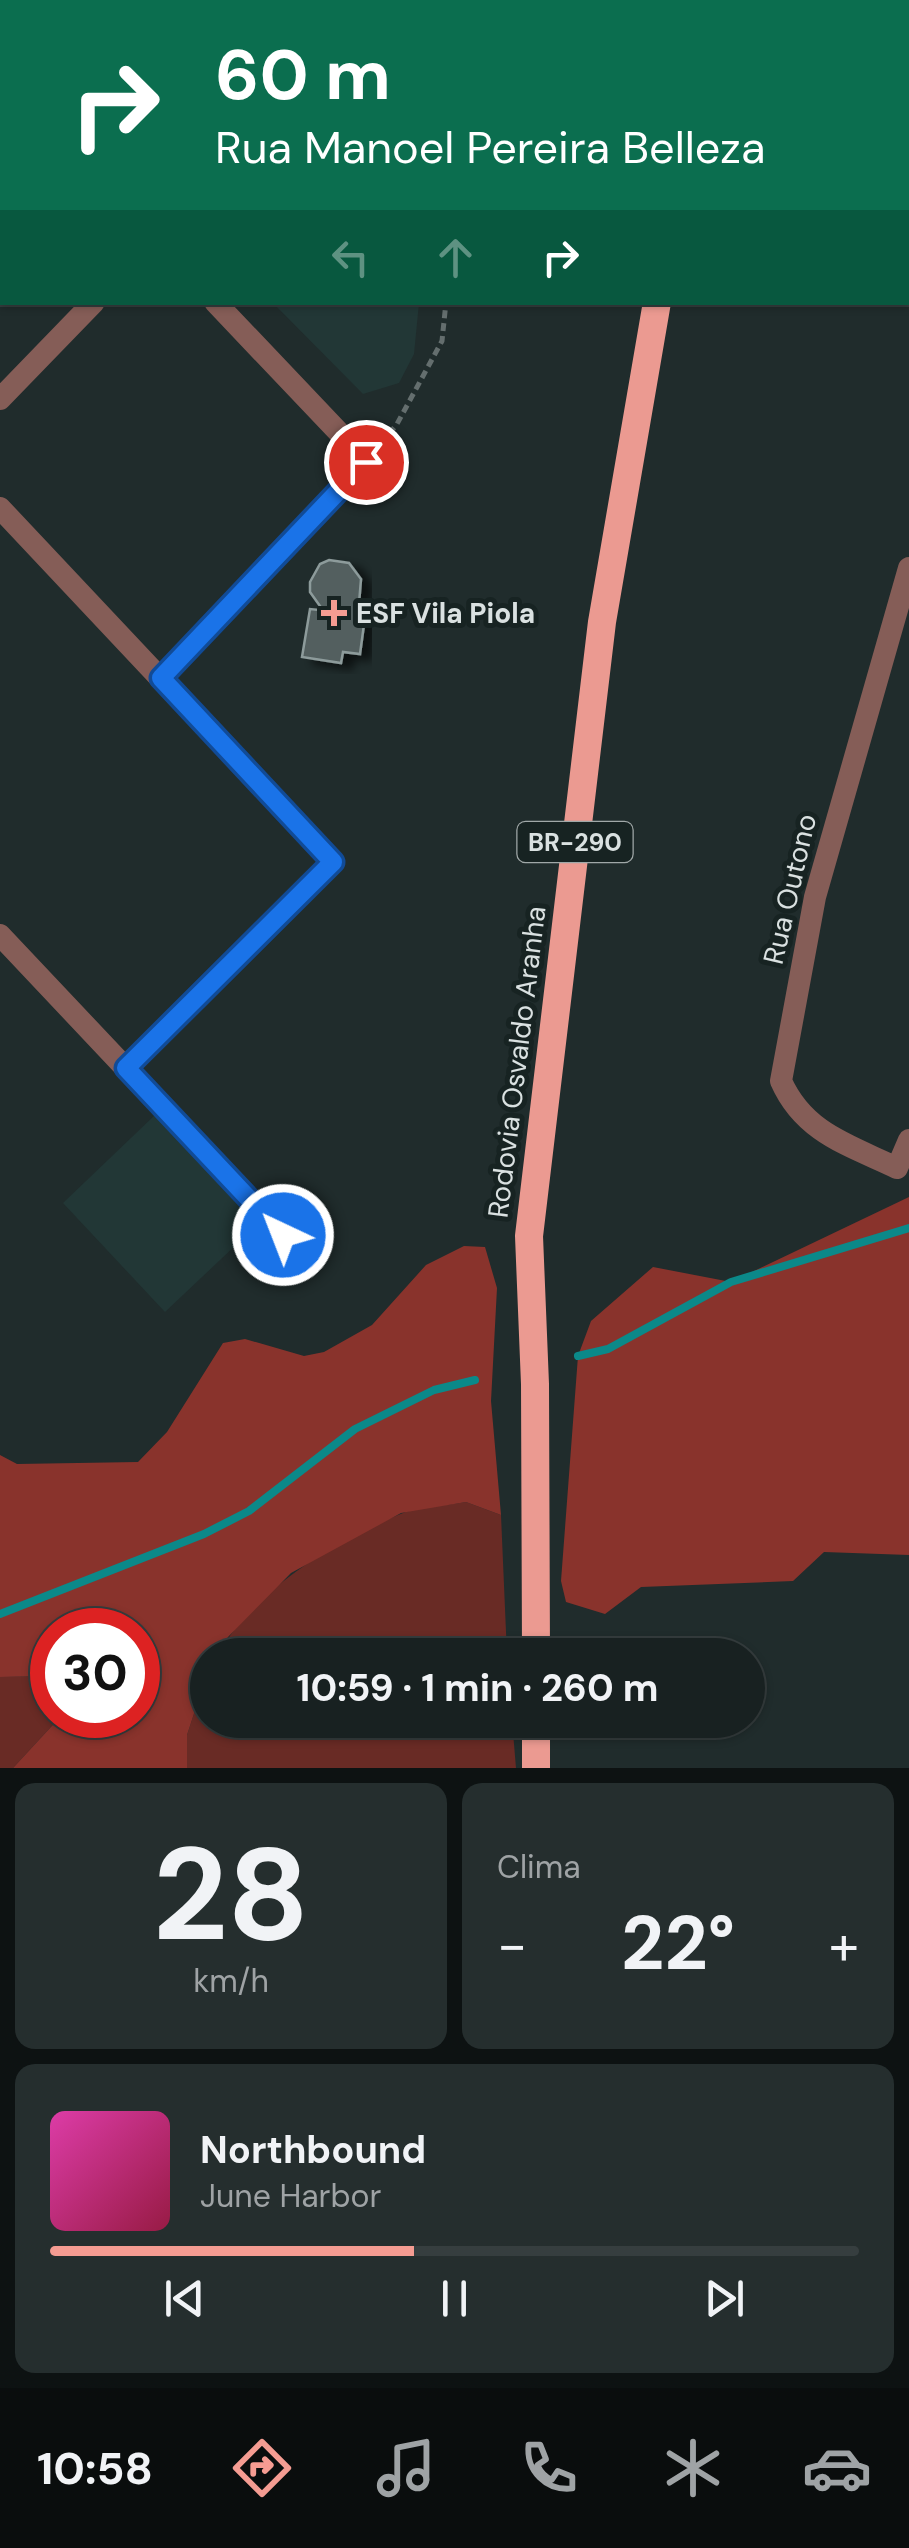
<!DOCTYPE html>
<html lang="pt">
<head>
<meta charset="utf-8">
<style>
	body { margin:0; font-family:"DM Sans",sans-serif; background:#252e2e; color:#f1f3f6; height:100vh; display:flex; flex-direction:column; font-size:38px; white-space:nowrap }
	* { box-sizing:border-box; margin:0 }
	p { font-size:32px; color:#9fa3a5 }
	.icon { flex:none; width:55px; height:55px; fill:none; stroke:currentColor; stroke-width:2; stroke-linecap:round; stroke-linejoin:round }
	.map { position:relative; height:1768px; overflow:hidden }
	.panel { display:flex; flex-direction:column; gap:15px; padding:15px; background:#0d1212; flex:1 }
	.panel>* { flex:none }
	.top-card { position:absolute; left:0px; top:0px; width:910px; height:305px; box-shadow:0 2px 8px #0004,0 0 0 2px #363e3f; background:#0b6e4f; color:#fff; overflow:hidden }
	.speed { position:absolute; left:30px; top:1608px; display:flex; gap:20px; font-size:50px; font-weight:700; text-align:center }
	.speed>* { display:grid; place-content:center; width:130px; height:130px; border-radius:50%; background:#182121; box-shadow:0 2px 8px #0004,0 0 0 2px #363e3f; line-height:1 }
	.speed .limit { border:15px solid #d22; background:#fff; color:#111 }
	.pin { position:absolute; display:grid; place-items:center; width:85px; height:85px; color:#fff; margin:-42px; border:5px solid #fff; border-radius:50%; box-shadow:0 2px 10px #0007 }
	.me { position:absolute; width:110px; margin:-55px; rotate:317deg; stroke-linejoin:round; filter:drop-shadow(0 0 8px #0008) }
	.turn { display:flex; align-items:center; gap:35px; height:210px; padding:0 50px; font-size:45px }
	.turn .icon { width:130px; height:130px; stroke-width:2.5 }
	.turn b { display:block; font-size:70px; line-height:85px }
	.lanes { display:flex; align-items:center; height:95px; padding:0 50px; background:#0003; justify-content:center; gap:50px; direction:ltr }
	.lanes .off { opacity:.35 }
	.big { font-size:75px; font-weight:700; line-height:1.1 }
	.panel .tile { flex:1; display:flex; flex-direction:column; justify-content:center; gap:15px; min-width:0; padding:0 35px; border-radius:20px; background:#252e2e }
	.panel .dial { align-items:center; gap:0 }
	.dial b { font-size:130px; line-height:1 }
	.song { display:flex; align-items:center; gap:30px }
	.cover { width:120px; height:120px; border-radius:15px; background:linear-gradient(135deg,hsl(320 70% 55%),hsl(340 70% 35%)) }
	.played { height:10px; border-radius:5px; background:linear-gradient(90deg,#f59c92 45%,#363e3f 45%) }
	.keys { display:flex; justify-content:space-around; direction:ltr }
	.heat { display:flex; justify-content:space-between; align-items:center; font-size:55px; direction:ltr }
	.panel .tiles { flex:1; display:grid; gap:15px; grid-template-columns:1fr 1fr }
	.tile:last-child { grid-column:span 2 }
	.trip { position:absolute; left:190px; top:1638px; width:575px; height:100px; border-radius:50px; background:#182121; box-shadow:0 2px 8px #0004,0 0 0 2px #363e3f; font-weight:700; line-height:100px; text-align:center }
	.tab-bar { display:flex; height:160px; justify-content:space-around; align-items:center; background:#0a0d0d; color:#9fa3a5 }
	.tab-bar .icon { width:70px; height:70px }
	.tab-bar .current { color:#f59c92 }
	.tab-bar b { font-size:45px; color:#f1f3f6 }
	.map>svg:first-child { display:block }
	.built { fill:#223736 }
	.green { fill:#692b25 }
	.forest { fill:#89332c }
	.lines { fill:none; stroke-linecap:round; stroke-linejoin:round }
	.stream { stroke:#0b8989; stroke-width:8 }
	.building { fill:#525f5f; stroke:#8d9b9b; stroke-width:2.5; filter:url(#shadow) }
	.path { stroke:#646e6e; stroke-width:5; stroke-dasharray:8 5; stroke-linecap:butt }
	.service { stroke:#855d57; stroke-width:11 }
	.minor { stroke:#855d57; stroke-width:22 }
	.trunk { stroke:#eb9a91; stroke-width:28 }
	.route-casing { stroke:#114b97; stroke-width:25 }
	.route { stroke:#1a73e8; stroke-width:18 }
	.poi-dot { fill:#f59c92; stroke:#172322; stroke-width:4 }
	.labels { text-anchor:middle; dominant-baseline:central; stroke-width:10; stroke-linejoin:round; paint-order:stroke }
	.shield { fill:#172322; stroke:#a0a8a8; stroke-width:2.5 }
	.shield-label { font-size:25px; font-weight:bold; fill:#dae1e1 }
	.poi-label { font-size:28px; font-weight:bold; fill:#dae1e1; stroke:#172322; text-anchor:start }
	.street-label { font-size:28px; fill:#dae1e1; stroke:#172322 }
</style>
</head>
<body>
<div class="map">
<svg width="909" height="1768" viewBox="0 0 909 1768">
	<defs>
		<filter id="shadow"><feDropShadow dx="11" dy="6" stdDeviation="5" flood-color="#0009"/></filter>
	</defs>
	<rect width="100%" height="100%" fill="#202c2c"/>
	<path class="built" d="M0,0H423V2H2V24Z
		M273,303H419L414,354L399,383L363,394Z
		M155,1115L257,1225L165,1312L63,1203Z"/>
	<path class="green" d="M466,1502L501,1515L507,1655H218C253,1591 332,1543 398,1515C418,1506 445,1506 466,1502Z
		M207,1674L208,1720H512L516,1768H187V1735Z
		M52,1676V1715H62L13,1768H0V1677Z"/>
	<path class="forest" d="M909,1197V1555L824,1552L793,1581L641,1587L605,1614L566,1602L561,1581L578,1356L591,1321L653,1267L731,1282Z
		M464,1246L485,1247L497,1288L491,1401L501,1515L466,1502L401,1513L291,1573L228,1637L218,1655H208L207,1674L187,1735V1768H13L62,1715H138V1630H52V1676L0,1677V1455L17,1464L138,1462L167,1432L223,1343L245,1339L304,1356L324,1352L372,1325L426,1265Z"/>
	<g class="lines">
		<path class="stream" d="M578,1356L608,1349L731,1282L909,1228
			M0,1614L204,1534L249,1511L355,1429L434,1390L475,1380"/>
	</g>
	<path class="building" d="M329,560L349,563L361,579L358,616L365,617L360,654L343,652L341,663L302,657L310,609L319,610L320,606L310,592V582L320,564Z"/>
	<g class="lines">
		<path class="path" d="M458,0L459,2
			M381,444L397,424L442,341L446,302"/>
		<path class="service" d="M217,0L221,2
			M327,2L329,0"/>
		<path class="minor" d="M0,73L2,76
			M0,399L94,302
			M0,508L333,862L126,1069
			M909,568L815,897L781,1081C804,1133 849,1145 897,1168L909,1140
			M161,678L367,462L215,302
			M0,935L283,1235"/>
		<path class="trunk" d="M616,0L617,2
			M703,0L711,2
			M864,2L867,0
			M536,1655L535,1384L529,1236L602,622L657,302
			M536,1720V1768"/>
	</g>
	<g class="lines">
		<g class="route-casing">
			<path id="route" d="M283,1235L126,1068L333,862L161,678L366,462"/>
		</g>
		<use href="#route" class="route"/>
	</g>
	<path class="poi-dot" d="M329 598h10v10h10v10h-10v10h-10v-10h-10v-10h10z"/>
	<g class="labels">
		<rect class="shield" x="517.5" y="822" width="115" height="40" rx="8"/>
		<g class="shield-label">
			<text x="575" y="842">BR-290</text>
		</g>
		<g class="poi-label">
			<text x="356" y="613">ESF Vila Piola</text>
		</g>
		<g class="street-label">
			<text transform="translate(790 889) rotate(-77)">Rua Outono</text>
			<text transform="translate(517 1062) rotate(-83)">Rodovia Osvaldo Aranha</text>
		</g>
	</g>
</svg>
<div class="speed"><div class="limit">30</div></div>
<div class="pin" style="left:366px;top:462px;background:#d93025"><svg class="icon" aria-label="arrive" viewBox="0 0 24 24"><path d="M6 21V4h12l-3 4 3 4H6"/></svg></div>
<svg class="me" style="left:283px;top:1235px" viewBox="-20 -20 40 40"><circle r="17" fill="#1a73e8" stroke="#fff" stroke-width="3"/><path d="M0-11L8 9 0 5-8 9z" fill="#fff"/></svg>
<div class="trip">10:59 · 1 min · 260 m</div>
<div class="top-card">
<div class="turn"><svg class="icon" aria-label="right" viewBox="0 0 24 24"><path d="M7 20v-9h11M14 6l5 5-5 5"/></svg><div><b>60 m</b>Rua Manoel Pereira Belleza</div></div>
<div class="lanes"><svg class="icon off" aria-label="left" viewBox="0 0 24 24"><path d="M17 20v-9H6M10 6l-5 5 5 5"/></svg><svg class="icon off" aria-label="ahead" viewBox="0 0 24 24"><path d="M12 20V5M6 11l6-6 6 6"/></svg><svg class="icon" aria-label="right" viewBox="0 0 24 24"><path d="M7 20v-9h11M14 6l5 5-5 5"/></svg></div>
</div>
</div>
<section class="panel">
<div class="tiles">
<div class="tile dial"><b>28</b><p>km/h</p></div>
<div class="tile"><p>Clima</p>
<div class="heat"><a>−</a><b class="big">22°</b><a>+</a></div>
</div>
<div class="tile">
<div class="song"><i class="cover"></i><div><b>Northbound</b><p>June Harbor</p></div></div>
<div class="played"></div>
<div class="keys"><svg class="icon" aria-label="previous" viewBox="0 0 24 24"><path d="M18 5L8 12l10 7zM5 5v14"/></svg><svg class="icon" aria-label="pause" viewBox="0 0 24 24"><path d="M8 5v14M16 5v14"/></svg><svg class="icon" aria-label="next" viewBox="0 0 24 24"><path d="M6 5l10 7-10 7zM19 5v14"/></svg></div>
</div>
</div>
</section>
<nav class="tab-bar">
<b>10:58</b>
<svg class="icon current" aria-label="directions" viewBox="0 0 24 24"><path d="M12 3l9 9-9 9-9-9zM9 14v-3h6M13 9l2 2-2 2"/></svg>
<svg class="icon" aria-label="music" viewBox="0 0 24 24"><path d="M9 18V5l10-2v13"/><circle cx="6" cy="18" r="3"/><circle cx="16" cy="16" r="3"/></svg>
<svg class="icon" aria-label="phone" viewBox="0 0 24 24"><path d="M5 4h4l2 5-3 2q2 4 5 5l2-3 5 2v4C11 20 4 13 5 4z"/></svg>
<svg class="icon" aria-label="climate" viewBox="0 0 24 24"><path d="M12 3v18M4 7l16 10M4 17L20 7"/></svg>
<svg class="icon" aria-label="car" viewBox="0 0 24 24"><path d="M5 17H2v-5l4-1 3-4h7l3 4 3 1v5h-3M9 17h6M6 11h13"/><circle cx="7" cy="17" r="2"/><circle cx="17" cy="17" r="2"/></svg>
</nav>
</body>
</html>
